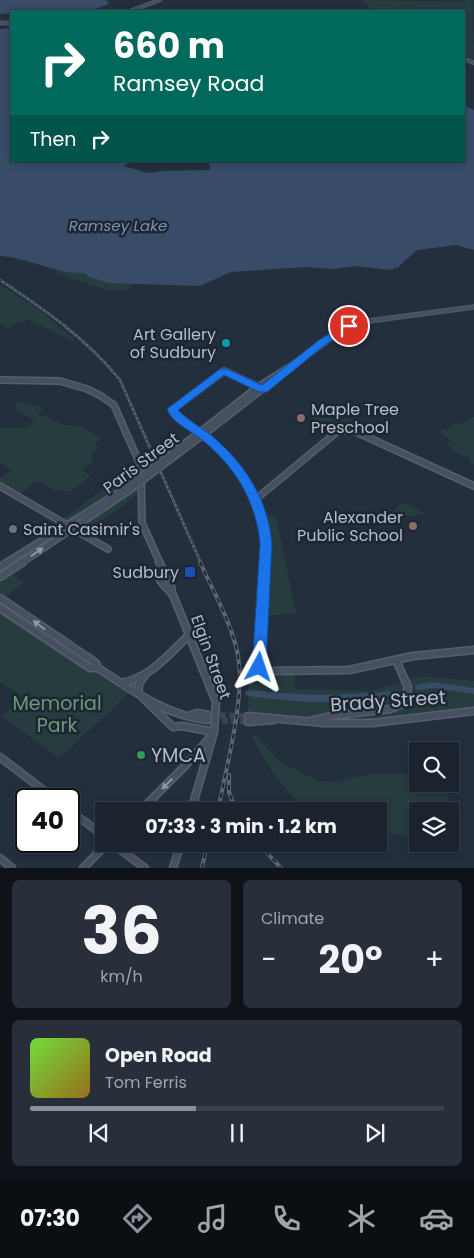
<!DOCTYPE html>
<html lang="en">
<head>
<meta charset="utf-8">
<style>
	body { margin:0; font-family:Poppins,sans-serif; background:#282f3a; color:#f1f3f6; height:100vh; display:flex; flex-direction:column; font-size:19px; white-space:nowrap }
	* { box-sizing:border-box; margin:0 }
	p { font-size:16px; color:#a0a4aa }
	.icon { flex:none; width:28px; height:28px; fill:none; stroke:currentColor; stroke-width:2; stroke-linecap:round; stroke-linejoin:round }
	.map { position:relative; height:868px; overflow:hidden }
	.drawer { display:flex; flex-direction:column; gap:12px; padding:12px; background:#0f1319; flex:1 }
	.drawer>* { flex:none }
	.hud { position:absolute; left:10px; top:10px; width:455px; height:152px; border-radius:0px; box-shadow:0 2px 8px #0003,0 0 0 1px #39404a; background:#00695c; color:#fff; overflow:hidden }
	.controls { position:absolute; left:409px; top:742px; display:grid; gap:10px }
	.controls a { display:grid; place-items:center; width:50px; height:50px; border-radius:0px; background:#1b232e; box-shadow:0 2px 8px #0003,0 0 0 1px #39404a; font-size:25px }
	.speed { position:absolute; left:15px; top:788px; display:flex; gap:10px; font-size:25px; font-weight:700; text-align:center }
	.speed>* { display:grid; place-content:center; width:65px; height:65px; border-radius:50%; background:#1b232e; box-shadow:0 2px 8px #0003,0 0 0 1px #39404a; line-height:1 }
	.speed .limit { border:2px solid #111; border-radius:8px; background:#fff; color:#111 }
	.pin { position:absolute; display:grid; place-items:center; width:42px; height:42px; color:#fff; margin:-21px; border:2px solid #fff; border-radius:50%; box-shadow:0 1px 5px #0007 }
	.me { position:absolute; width:55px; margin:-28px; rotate:5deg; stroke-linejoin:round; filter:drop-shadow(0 0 4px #0008) }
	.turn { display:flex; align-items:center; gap:18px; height:105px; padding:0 20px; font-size:22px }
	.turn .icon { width:65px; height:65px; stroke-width:2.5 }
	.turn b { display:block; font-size:35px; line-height:42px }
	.then { display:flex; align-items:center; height:48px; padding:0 20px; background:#0003; gap:10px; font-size:19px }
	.big { font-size:38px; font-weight:700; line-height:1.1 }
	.drawer .tile { flex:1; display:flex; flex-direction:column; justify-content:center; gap:8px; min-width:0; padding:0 18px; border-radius:8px; background:#282f3a }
	.drawer .dial { align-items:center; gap:0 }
	.dial b { font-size:65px; line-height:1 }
	.song { display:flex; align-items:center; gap:15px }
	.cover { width:60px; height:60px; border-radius:8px; background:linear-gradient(135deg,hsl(100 70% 55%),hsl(40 70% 35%)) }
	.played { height:5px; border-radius:2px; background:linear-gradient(90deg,#8c9099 40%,#39404a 40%) }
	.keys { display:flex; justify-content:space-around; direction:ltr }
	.heat { display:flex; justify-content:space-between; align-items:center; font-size:28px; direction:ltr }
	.drawer .tiles { flex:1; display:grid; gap:12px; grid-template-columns:1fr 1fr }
	.tile:last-child { grid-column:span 2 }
	.trip { position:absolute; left:95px; top:802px; width:292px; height:50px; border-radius:0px; background:#1b232e; box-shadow:0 2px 8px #0003,0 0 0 1px #39404a; font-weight:700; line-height:50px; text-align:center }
	.dock { display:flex; height:80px; justify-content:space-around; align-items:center; background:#0b0e12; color:#a0a4aa }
	.dock .icon { width:35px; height:35px }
	.dock .active { color:#8c9099 }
	.dock b { font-size:22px; color:#f1f3f6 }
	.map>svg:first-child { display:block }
	.green { fill:#263c3f }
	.water { fill:#394c67 }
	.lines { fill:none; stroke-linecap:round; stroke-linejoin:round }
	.river { fill:#394c67; fill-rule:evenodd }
	.secondary-tunnel { stroke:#3a4453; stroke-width:6; stroke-dasharray:6 3; stroke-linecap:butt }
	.secondary-far3-casing { stroke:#565f6c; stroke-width:4.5 }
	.secondary-far2-casing { stroke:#565f6c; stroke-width:5.5 }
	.secondary-far1-casing { stroke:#565f6c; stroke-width:8 }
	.secondary-casing { stroke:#565f6c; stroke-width:9 }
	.secondary-far3 { stroke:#465061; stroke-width:3 }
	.secondary-far2 { stroke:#465061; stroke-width:4 }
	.secondary-far1 { stroke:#465061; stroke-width:5 }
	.secondary { stroke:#465061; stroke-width:6 }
	.rail-far1-casing { stroke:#5a6575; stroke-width:2.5 }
	.rail-casing { stroke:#5a6575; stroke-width:4 }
	.rail-far1 { stroke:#1d2633; stroke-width:1; stroke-dasharray:2.5; stroke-linecap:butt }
	.rail { stroke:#1d2633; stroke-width:2; stroke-dasharray:5; stroke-linecap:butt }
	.secondary-bridge-casing { stroke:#565f6c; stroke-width:8; stroke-linecap:butt }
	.secondary-bridge { stroke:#465061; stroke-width:5 }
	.oneway { fill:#8e96a5 }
	.route { fill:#1a73e8; stroke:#114b97 }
	.culture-dot { fill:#0f9aa8; stroke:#1d2633; stroke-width:2 }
	.education-dot { fill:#8d6e63; stroke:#1d2633; stroke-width:2 }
	.worship-dot { fill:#6b7280; stroke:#1d2633; stroke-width:2 }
	.transit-dot { fill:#1a4fb4; stroke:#1d2633; stroke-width:2 }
	.leisure-dot { fill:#2e9e5b; stroke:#1d2633; stroke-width:2 }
	.labels { text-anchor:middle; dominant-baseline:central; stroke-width:5; stroke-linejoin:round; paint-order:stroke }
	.far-water-label { font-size:15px; font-style:italic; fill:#7c92b1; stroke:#1d2633 }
	.poi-label { font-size:16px; fill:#b4bcc9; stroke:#1d2633; text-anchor:end }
	.street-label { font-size:16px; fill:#b4bcc9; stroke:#1d2633 }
	.near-street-label { font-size:19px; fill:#b4bcc9; stroke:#1d2633 }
	.near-park-label { font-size:19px; fill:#6b9a76; stroke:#1d2633 }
	.near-poi-label { font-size:19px; fill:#b4bcc9; stroke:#1d2633; text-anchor:start }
</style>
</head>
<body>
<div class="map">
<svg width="474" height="868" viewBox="0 0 474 868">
	<rect width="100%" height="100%" fill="#242f3e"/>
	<path class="green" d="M361,0L465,2V0H473L474,62L464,59V11H369V7Z
		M59,270L84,273L89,277L108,283H132L130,290L109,291L54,273Z
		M0,284L43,313L76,341L75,342L29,320L19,322L8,328L0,324Z
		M14,401L44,407L37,415L48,417L63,425L79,426L102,438L94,444L100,448L92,453L93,461L81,470L91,476L70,492L54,490L37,481L17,496L0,486V478L12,470L0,463V428H26L34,423L31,418L18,411Z
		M315,416H320L340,421L345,418L353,421C345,427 338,427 331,433L308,422Z
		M474,417V465L469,462L471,459L450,450L452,447L447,445L450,440L439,432L443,428L448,430L457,422L463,424L470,418Z
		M137,462L139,475C116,493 90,509 64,523L61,521Z
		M142,484V491L84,534L74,529Z
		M400,504H406L427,514L413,516L392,513Z
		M261,514L276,517L296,613L263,616L265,555Z
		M8,572L25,582L3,599L0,598V577Z
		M0,608L89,668L98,669L132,691L59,758L2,716L24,698L0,682Z
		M294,671L295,689L370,691L422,676L474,681V712L348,723L248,713L249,672Z
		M254,734L281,762L317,781L335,782L370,774L417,773L418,784H446L449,811H418L417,838L379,832V811C366,811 323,814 314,811C289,802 261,758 252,735Z"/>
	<path class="water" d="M0,0H106L109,4L90,11H11V13L0,14Z
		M11,28V161H146L129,163L123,166L148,173L164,171L207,170L211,169L208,162L211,161H464V105L474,110V250L456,245L417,250L398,267L390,270L357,266L332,269L306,267L231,272L200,286L108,283L89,277L84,273C56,274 29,258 0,256V29Z"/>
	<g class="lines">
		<path class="river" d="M433,682L474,688V694L433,688L419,690L416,689L415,687L416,685Z
			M249,690C296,695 341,697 388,691L391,692L392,694L391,696C381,699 371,700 361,701C323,704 286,701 249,696L246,695L245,693L246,691Z"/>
		<path class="secondary-tunnel" d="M211,715L248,716
			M213,720L248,722"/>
		<g class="secondary-far3-casing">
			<path id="secondary-far3" d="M130,11L160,0
				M0,23H11
				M464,59L474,63"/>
		</g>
		<g class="secondary-far2-casing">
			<path id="secondary-far2" d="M351,326L361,322L474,307"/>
		</g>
		<g class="secondary-far1-casing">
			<path id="secondary-far1" d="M0,380L60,381L87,389L101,396L114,405L139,462L141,469L142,523L160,563
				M263,389L224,371L172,410C183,421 196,429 208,439C249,473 266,509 265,563
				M204,429L258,387L293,365L336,333L354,325
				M208,431L291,367
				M0,486L108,549
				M256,499L338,431H354L474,486
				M6,563L123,490
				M21,563L127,492"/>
		</g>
		<g class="secondary-casing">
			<path id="secondary" d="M159,562L162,568L160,580L173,595L216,702L214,732L191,811
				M265,562L258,664L260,668L268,671L349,670L413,656L474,650
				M0,567L8,562
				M162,569L169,577L172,592
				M0,577L23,562
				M0,598L96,663L98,668C132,690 166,716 208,720
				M0,608L90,668H98
				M121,683C150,678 168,655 189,635
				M138,694L139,684L145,675
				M142,697L173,727L182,726L214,732
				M191,715L197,713L208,715
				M248,716L324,723H372L474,711
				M310,721L337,715L390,709L400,705L406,697L408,687L396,660
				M248,722L274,720
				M0,757L55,799
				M69,810L104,836
				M140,811L185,766L212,735
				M113,844L145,868
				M0,858L12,868
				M83,868L107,844
				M173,868L181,844"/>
		</g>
		<use href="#secondary-far3" class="secondary-far3"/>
		<use href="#secondary-far2" class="secondary-far2"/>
		<use href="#secondary-far1" class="secondary-far1"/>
		<use href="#secondary" class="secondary"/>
		<g class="rail-far1-casing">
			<path id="rail-far1" d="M0,280C44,309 87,339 120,380L201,563"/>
		</g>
		<g class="rail-casing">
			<path id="rail" d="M200,562C213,591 230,620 237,651C247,695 226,766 218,811
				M229,775V792L236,811
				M259,844L281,868
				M202,868L207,844"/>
		</g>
		<use href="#rail-far1" class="rail-far1"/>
		<use href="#rail" class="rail"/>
		<g class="secondary-bridge-casing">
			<path id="secondary-bridge" d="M123,490L204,429
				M127,492L208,431"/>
		</g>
		<use href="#secondary-bridge" class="secondary-bridge"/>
	</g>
	<defs><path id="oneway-solid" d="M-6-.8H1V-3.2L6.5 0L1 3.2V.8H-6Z" transform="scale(1.25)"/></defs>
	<g class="oneway">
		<use href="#oneway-solid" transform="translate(37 552) rotate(-33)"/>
		<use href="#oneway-solid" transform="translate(39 625) rotate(-143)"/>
		<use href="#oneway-solid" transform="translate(167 784) rotate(135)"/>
	</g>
	<path class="route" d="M349,323L354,326L353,328L326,344L267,392H259L224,375L178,410C187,420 201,427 212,436C245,464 268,499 272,544L266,667L264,671L259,672L254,671L252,667L260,544C256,501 235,466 201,439C191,431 171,422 167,409L220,369H227L262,385L319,340Z"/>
	<circle class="culture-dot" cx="226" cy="343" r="5"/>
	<g class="education-dot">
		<circle cx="301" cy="418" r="5"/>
		<circle cx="413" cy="526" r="5"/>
	</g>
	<circle class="worship-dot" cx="13" cy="529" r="5"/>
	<rect class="transit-dot" x="184" y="566" width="12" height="12" rx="2.5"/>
	<circle class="leisure-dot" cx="141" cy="755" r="5"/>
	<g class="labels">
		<g class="far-water-label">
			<text x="118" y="225">Ramsey Lake</text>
		</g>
		<g class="poi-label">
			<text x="216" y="334">Art Gallery<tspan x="216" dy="18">of Sudbury</tspan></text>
			<text x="311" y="409" text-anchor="start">Maple Tree<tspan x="311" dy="18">Preschool</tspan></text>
			<text x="403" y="517">Alexander<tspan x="403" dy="18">Public School</tspan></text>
			<text x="23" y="529" text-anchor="start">Saint Casimir's</text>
			<text x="179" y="572">Sudbury</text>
		</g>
		<g class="street-label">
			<text transform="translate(141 463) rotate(-37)">Paris Street</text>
			<text transform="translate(211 657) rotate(70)">Elgin Street</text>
		</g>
		<g class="near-street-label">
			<text transform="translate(388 701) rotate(-4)">Brady Street</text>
		</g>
		<g class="near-park-label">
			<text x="57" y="703">Memorial<tspan x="57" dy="22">Park</tspan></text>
		</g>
		<g class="near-poi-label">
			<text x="151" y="755">YMCA</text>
		</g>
	</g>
</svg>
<div class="controls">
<a><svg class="icon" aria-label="search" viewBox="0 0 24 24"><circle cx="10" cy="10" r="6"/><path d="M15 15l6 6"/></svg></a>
<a><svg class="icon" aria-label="layers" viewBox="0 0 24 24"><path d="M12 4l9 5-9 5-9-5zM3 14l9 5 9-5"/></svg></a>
</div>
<div class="speed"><div class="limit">40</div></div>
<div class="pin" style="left:349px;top:326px;background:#d93025"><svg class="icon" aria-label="arrive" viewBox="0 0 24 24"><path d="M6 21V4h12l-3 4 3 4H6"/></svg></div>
<svg class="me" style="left:259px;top:667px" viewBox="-20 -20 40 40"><path d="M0-17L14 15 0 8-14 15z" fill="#1a73e8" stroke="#fff" stroke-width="4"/></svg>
<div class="trip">07:33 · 3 min · 1.2 km</div>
<div class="hud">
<div class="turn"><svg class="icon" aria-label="right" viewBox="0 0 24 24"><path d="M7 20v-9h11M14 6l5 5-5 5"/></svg><div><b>660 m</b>Ramsey Road</div></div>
<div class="then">Then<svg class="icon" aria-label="right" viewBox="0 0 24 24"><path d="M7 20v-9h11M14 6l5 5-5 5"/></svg></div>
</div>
</div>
<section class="drawer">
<div class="tiles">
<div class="tile dial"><b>36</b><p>km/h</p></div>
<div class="tile"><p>Climate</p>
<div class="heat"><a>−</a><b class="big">20°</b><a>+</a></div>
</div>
<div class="tile">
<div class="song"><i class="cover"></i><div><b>Open Road</b><p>Tom Ferris</p></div></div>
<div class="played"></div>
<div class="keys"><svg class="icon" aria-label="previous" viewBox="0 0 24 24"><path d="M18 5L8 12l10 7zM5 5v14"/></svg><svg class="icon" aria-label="pause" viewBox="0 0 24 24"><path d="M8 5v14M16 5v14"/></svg><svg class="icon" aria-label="next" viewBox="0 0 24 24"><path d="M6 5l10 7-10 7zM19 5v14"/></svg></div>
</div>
</div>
</section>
<nav class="dock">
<b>07:30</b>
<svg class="icon active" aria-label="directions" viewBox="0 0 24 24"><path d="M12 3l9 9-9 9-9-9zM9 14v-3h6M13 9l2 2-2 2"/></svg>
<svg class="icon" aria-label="music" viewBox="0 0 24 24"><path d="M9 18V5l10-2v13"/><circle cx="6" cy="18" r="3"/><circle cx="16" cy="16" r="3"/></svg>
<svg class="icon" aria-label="phone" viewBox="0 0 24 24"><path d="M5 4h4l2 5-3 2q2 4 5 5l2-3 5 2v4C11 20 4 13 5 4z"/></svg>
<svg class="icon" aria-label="climate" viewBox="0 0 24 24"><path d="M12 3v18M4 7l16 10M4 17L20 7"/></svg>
<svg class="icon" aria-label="car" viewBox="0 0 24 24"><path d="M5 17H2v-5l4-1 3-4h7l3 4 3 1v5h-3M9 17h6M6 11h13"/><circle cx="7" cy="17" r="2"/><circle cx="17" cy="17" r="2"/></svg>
</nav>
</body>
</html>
